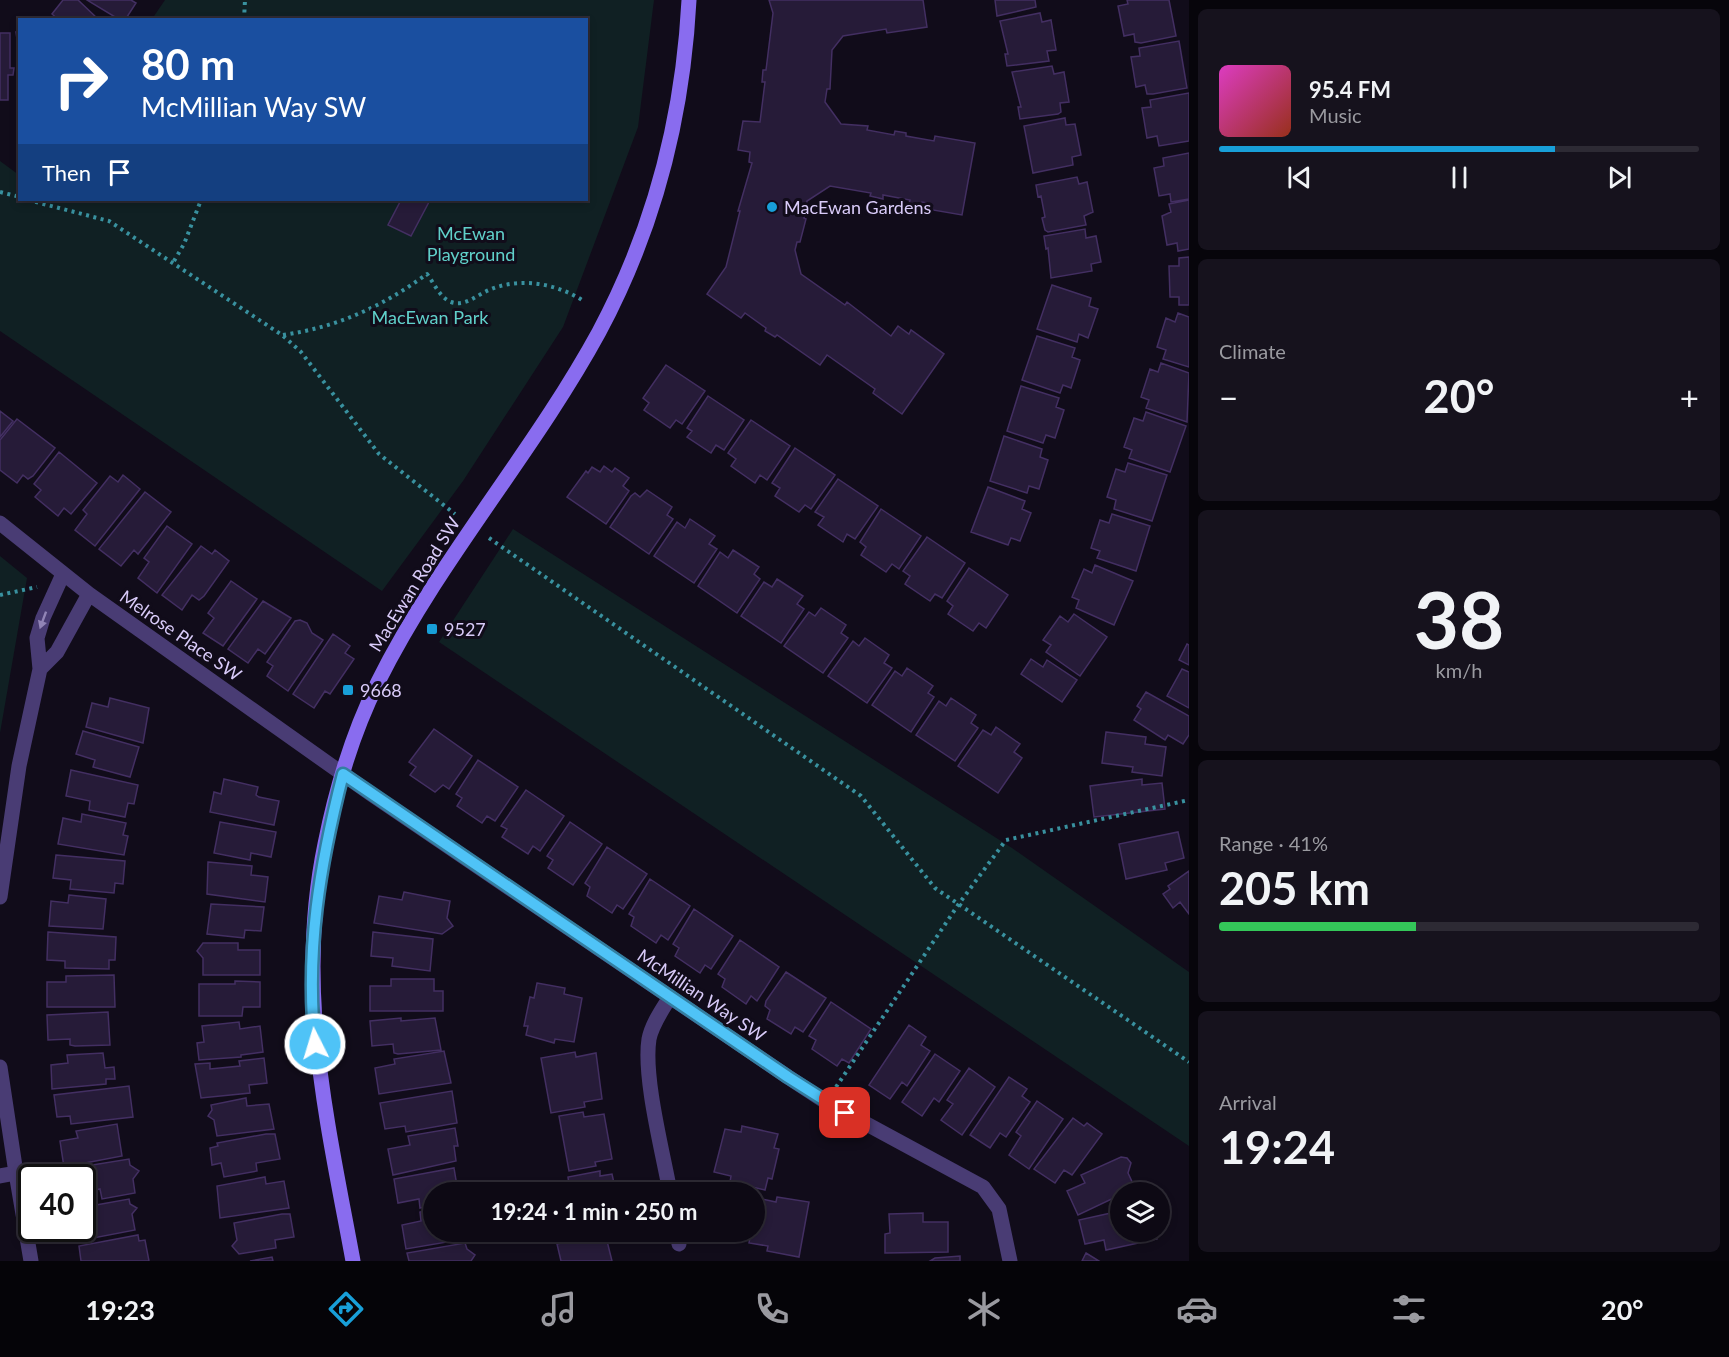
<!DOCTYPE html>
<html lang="en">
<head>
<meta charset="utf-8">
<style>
	body { margin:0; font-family:Lato,sans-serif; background:#16121d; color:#f1f3f6; height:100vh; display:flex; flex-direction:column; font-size:22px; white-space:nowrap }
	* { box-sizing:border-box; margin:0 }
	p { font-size:20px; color:#9a9aa0 }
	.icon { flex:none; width:33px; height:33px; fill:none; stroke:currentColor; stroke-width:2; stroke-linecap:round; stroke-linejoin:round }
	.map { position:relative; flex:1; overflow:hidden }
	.details { display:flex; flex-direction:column; gap:9px; padding:9px; background:#07050b; width:540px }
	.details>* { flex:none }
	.banner { position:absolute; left:18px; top:18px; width:570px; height:183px; border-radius:0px; box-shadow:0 3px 9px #0003,0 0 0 2px #2d2a34; background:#1a4fa0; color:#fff; overflow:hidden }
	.controls { position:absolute; left:1110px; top:1182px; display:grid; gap:12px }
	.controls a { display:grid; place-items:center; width:60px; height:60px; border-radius:50%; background:#0d0914; box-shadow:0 3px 9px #0003,0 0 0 2px #2d2a34; font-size:30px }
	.speed { position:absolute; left:18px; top:1164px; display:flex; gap:12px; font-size:30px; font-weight:700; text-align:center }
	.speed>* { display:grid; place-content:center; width:78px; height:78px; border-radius:50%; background:#0d0914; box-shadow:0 3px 9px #0003,0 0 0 2px #2d2a34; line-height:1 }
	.speed .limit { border:3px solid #111; border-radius:9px; background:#fff; color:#111 }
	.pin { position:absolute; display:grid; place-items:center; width:51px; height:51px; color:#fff; margin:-26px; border-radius:12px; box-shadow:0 3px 9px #0006 }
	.me { position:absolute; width:66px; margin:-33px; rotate:355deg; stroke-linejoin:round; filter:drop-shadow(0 0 4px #0008) }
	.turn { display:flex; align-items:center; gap:21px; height:126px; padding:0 24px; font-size:27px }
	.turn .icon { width:78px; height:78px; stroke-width:2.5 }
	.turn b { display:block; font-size:42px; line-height:51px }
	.then { display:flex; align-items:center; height:57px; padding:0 24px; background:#0003; gap:12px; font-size:22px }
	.big { font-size:45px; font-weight:700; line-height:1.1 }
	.details .widget { flex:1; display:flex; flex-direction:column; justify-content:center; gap:9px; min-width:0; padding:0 21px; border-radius:9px; background:#16121d }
	.details .dial { align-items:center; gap:0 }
	.dial b { font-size:78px; line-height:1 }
	.song { display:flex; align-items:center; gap:18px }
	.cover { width:72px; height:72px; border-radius:9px; background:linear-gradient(135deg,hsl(310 70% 55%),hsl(10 70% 35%)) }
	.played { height:6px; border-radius:3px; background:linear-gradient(90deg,#189fd8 70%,#2d2a34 70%) }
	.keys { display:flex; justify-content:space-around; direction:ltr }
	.heat { display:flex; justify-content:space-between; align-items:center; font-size:33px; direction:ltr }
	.charge { height:9px; border-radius:4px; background:linear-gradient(90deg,#34c759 41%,#2d2a34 0) }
	.trip { position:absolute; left:423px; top:1182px; width:342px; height:60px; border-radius:30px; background:#0d0914; box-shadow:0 3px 9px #0003,0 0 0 2px #2d2a34; font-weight:700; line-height:60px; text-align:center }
	.menu { display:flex; height:96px; justify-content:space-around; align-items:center; background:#050408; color:#9a9aa0 }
	.menu .icon { width:42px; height:42px }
	.menu .current { color:#189fd8 }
	.menu b { font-size:27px; color:#f1f3f6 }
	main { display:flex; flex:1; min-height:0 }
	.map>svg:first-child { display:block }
	.green { fill:#102023 }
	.building { fill:#261b38; stroke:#432f62; stroke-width:1.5 }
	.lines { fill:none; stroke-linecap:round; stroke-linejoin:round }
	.path { stroke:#39919f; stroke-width:4; stroke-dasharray:3 4.5; stroke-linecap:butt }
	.street { stroke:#493c74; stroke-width:15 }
	.secondary { stroke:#896cef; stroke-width:15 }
	.oneway { fill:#9184b6 }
	.route-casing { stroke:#337fa1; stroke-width:15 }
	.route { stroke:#4fc3f7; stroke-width:10 }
	.poi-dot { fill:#189fd8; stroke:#110c1a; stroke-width:2 }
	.labels { text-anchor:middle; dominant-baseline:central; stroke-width:6; stroke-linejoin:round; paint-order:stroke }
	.poi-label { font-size:18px; fill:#d9cbf9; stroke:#110c1a; text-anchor:start }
	.park-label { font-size:18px; fill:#60d0ca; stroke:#110c1a }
	.street-label { font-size:18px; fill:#d9cbf9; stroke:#110c1a }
</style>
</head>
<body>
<main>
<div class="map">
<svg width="1189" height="1261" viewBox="0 0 1189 1261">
	<rect width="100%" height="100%" fill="#110c1a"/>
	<path class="green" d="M165,0H654L638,127L563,327L463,481L382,591L0,331V161L19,175L20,200H586V20L152,19Z
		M513,529L1012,848L1189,972V1146L439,642Z
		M0,556L27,578L0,733Z"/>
	<path class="building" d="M63,0H78L99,20H59L52,14Z
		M87,0H131L136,3L125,20H120Z
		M769,0H923L927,27L887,33L886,29L843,36L832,50L830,89H827L825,102L841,124L868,126L867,130L894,135L895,131L906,133V136L934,141L935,136L975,143L962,215L927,209L928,203L922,202L921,206L909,204L910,200L883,195V199L870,196L871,193L830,186L807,201L804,218L806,219L800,242H797L795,250L801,274L845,305L847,302L891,336L898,326L909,334L911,330L944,354L902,414L873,393L875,389L827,355L820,365L777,335L775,337L765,331L766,328L745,313L741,318L707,294L726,267L740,211H738L752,163L749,162L750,152L738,150L743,121L760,122L765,82H762L763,70H766L773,13Z
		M995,0H1035L1036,7L997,16Z
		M1127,0H1169L1176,36L1141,43L1135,42L1134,34L1124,36L1118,6L1128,4Z
		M1040,13L1042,22L1051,20L1056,50L1047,51L1049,61L1007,66L1005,54H1008L1000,21Z
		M16,32H20V61Z
		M0,33H10V68H14L13,75H8V100H0Z
		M1179,41L1187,88L1153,94H1147L1145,85L1136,87L1131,57L1140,56L1139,48Z
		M1052,66L1054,74L1064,72L1069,102L1060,103L1061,112L1058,114L1020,119L1018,107H1021L1012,72Z
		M1189,93V141L1159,146L1157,136L1147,138L1142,108L1151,107L1150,100Z
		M1065,118L1066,125L1075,124L1081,155L1072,157L1073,165L1033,173L1024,126Z
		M1189,153V199L1171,202L1170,194L1159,196L1154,168L1164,166L1163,158Z
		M1077,177L1079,184L1087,182L1093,212L1084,216L1086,225L1048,232L1045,230L1042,218L1045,217L1041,196L1038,197L1036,185Z
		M401,200L429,202L411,236L388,225Z
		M1189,200V249L1178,251L1177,243L1167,245L1162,216L1171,212L1169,204Z
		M1085,229L1086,238L1096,236L1101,262L1091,264L1092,271L1051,278L1048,248L1046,249L1044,236Z
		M1189,257V305H1179V297H1170L1169,266H1179V258Z
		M1052,285L1091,298L1089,306L1098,309L1088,338L1079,334L1077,342L1037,329Z
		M1178,313L1189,317V367L1163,359L1166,350L1157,347L1166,318L1175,322Z
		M1037,336L1075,348L1072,357L1080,360L1071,388L1063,385L1060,393L1022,380Z
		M1161,363L1189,373L1187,422L1146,408L1149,400L1141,397L1150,369L1158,372Z
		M666,365L705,391L682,424L676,420L670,428L644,410L649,403L643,398Z
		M1021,386L1059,398L1056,407L1064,410L1055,438L1046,435L1043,443L1007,431Z
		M708,396L744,420L724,450L716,445L711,453L687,437L692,431L687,428Z
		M0,411L13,421L0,437Z
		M1146,412L1186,426L1170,472L1129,458L1132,450L1124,447L1134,418L1143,421Z
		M17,419L55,448L33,476L28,479L23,475L17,483L0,470V440Z
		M751,420L790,446L767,480L760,475L755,483L731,466L736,459L728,453Z
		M1004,436L1042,449L1040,457L1048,460L1039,489L1029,486L1027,493L990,481Z
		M795,448L835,475L811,509L805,505L799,512L775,496L780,488L772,483Z
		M59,452L97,483L71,514L64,508L58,516L35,497L41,490L34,484Z
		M1128,463L1167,475L1152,521L1114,509L1116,500L1107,497L1116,469L1125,472Z
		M604,466L612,472L615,468L629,478L623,486L629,491L606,524L567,497L586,471L588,473L592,467L600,472Z
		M123,475L140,489L95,546L75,530L87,514L83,510L110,476L118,482Z
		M838,479L878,506L855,539L847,534L843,542L818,525L824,517L815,512Z
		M988,487L1025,501L1022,509L1031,513L1020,541L1011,538L1008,545L971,532Z
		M647,490L672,507L667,515L673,519L649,554L610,527L631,496L635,493L640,497Z
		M145,492L171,512L138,554L134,550L121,566L99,549Z
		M881,509L921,536L899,569L892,564L886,572L861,555L866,547L860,542Z
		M1112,514L1150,526L1136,571L1097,558L1100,551L1091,548L1100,520L1109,523Z
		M690,519L715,536L709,544L717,549L694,583L654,556L677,522L685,528Z
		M167,526L192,544L157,593L138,578L149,562L144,558Z
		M927,537L965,563L942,598L935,594L930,601L905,584L910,576L903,571Z
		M201,546L212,554L215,550L229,561L204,596L199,600L192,595L182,610L162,595Z
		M733,550L759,567L754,574L760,579L737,613L698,586L720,552L728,558Z
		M1095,565L1133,581L1114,625L1076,608L1079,600L1072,597L1084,569L1092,573Z
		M969,568L1008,595L986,628L979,623L973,631L948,614L953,606L947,601Z
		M777,579L803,596L797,604L804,609L781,643L741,616L764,582L772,587Z
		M231,581L257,599L223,646L203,633L214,618L208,613Z
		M263,601L291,618L265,654L258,649L248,663L228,649Z
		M821,608L846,625L841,633L848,638L823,673L784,646L809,612L815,616Z
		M1074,614L1107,637L1080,676L1046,652L1051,645L1043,640L1060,616L1068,622Z
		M300,620L307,623L312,633L323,640L288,691L267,676L273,666L267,662L295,621Z
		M333,634L350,646L345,653L354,659L330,694L325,691L314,708L293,694Z
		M865,638L889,655L884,663L892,668L867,703L828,676L853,641L859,646Z
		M1187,644L1189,645V665L1179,660Z
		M1031,659L1043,667L1047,660L1077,680L1062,702L1021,674Z
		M907,668L933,686L928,693L934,697L911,732L872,705L895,671L902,676Z
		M1182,669L1189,672V708L1167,696Z
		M1146,692L1189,716V735L1183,744L1168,735L1165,740L1134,720L1141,709L1137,706Z
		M110,698L149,708L143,743L86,727L92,703L108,707Z
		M951,698L976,715L971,723L978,728L955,761L916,735L939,701L946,706Z
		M996,727L1020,744L1014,752L1022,758L998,793L958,766L983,730L991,735Z
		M434,729L472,756L449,789L443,785L435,792L410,775L416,767L409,762Z
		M83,731L139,747L130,777L93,767L95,760L76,754Z
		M1106,732L1146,737L1145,744L1166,747L1162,776L1132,772L1133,767L1102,763Z
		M478,760L518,787L495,821L487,816L482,823L457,806L462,798L456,794Z
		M71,770L138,785L134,804L128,803L125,817L89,810L90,801L66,796Z
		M224,779L258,787L256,795L259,797L279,801L274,825L210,812L214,792L221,794Z
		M1142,779V785L1162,783L1165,809L1094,817L1090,786Z
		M526,790L564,816L540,851L533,846L528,854L502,837L507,829L501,826Z
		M82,814L126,823L123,835L128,836L124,855L58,844L63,818L81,822Z
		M220,822L276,832L271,857L251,853L250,860L214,853Z
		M570,822L602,844L573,885L548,868L553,860L547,856Z
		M1178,832L1184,858L1165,863L1167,870L1126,879L1119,844Z
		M607,847L647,874L623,909L617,905L612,913L587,896L590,887L585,883Z
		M56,855L125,861L123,884L115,883L114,893L70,889L71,880L53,878Z
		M208,862L252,866L251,875L268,877L265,902L207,894Z
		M1189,871V914L1180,902L1173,908L1163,894L1170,889L1168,886Z
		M650,879L690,906L668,940L661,935L656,943L631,926L634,917L629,914Z
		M404,892L450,901L447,918L453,926L442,934L374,923L379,896L402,900Z
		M69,895L106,899L103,929L49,926L51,901L68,903Z
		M211,904L264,907L261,931L245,930L244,938L207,934Z
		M694,909L733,936L711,969L705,965L700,973L675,956L679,948L673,944Z
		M48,932L116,937L115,960H109V969L65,968V961L47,960Z
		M373,932L433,939L430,971L392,966L393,958L371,956Z
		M740,940L779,967L757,1001L751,996L746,1004L722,987L725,979L718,974Z
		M203,943H238V950H260V975H203V958L197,951Z
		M786,972L826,998L803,1032L795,1027L791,1034L767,1019L770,1010L765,1006L766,1001Z
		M114,975L115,1007H47V982H66V976Z
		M391,979H434V991H443V1011H370V986H391Z
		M235,981L260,982V1007H243L242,1016H199V984H235Z
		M537,983L565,988L564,994L582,998L574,1042L555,1039L554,1043L526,1035L528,1026H524L530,997L534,998Z
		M831,1002L871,1029L849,1063L842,1059L837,1066L812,1049L816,1040L809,1036Z
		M108,1012L110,1045L75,1046L70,1045V1039L48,1040L47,1015Z
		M401,1018V1021L435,1018L441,1050L398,1054L394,1053L393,1044L372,1046L370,1021Z
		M239,1022L240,1029L260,1026L263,1052L241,1055V1057L199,1060L197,1043L204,1042L202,1026Z
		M909,1025L926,1037L921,1045L930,1051L907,1086L902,1082L890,1099L869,1085Z
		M444,1051L451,1083L379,1094L375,1068L395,1064L394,1059Z
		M575,1052L576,1057L596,1053L602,1099L584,1102L585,1107L551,1113L541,1058Z
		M103,1053L105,1068L114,1067L115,1079H106V1084L52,1089L51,1065L68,1063L67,1055Z
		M935,1054L960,1071L939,1102L934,1098L922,1116L902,1102Z
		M264,1058L267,1083L249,1085L250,1093L201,1098L195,1064L210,1063V1069L240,1066L239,1061Z
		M969,1068L995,1087L962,1135L941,1120L953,1104L947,1100Z
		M1009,1077L1027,1089L1022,1096L1030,1102L1006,1137L1000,1133L990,1148L970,1135Z
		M129,1086L133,1117L71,1124L70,1116L57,1117L54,1095Z
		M452,1091L457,1123L406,1132L405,1126L385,1129L380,1103Z
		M246,1098L247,1106L269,1104L274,1129L217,1136L214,1120L208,1116L212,1110L211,1105Z
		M1037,1101L1063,1119L1029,1169L1009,1155L1021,1136L1016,1132Z
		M583,1112L584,1117L604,1114L612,1159L595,1162L596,1166L569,1171L559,1116Z
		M1073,1118L1084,1126L1087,1123L1102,1134L1072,1175L1064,1170L1055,1183L1034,1169Z
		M117,1124L122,1156L64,1167L60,1141L78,1138L76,1131Z
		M742,1126L778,1134L774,1148L779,1149L772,1179L768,1178L765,1190L730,1182L731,1176L714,1172L725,1129L741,1132Z
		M455,1128L458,1146H454L456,1161L393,1175L388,1149L410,1145L408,1136Z
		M266,1134H275L280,1159L256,1163L257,1171L224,1177L221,1163L212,1165L210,1148L218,1146L217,1143Z
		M1121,1157L1127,1158L1131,1163L1128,1173L1135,1188L1078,1215L1067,1191L1085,1183L1081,1175Z
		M129,1159L130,1165L139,1171L133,1179L135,1193L102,1199L100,1189L82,1193V1178H73L72,1170L80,1167Z
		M454,1168L458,1192H434V1205L420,1208L419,1199L398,1203L394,1179Z
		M600,1171V1176L612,1174L616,1192H570L568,1177Z
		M265,1177L266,1184L284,1181L289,1208L220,1218L217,1186Z
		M777,1197L809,1202L799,1257L767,1251L768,1246L749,1243L751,1232H754L757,1198L776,1202Z
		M129,1199L130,1204L137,1208L132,1214L135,1230L78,1241L75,1228H82V1215L93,1213L92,1207L96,1205Z
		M434,1209V1232H464L465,1239L406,1249L402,1225L421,1221L420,1212Z
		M1120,1211V1232H1156L1157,1239L1106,1250L1104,1240L1085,1244L1079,1220Z
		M923,1213V1222H948V1252L885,1253V1234L890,1233L889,1214Z
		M282,1214H290L294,1237L275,1240L276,1248L239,1254L232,1246L237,1240L234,1223Z
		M138,1235L139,1241L145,1240L149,1261H81L79,1246Z
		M589,1236L590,1241L606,1237L612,1261H561L557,1244Z
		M465,1243L467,1249L475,1255L471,1261H409L407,1253Z
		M1086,1253L1099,1261H1082Z
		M960,1256V1261H930L935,1258Z
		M272,1257L273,1261H250Z"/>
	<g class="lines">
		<path class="path" d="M244,20L245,0
			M0,192L20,197
			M28,200L109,221L282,335L301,352L379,454L455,514
			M174,261L184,244L201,200
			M283,335C338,327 383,306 427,274C434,283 440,298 451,302C465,307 477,295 489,290C519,277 555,283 582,300
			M489,538L861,796L935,888L1189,1062
			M0,595L37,587
			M836,1087L958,905L1006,840L1189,800"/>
		<path class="street" d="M0,523L89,594L371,794L788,1077L826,1102L983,1187L999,1209L1010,1261
			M40,669L57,652L89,594
			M0,897L19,766L40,669L37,638L43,618L63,574
			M670,997C662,1010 652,1024 649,1039C643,1077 663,1153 670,1192
			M0,1067L16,1173L0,1176
			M16,1173L31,1261
			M677,1232L679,1244"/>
		<path class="secondary" d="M353,1261C327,1120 295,988 325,844C336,789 353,732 378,682C440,558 533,453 599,332C654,229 683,116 689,0"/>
	</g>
	<defs><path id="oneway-solid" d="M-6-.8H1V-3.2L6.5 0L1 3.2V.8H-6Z" transform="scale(1.5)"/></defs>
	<use class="oneway" href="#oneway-solid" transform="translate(43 620) rotate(110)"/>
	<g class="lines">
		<g class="route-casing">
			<path id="route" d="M315,1044C305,951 320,864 343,774L788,1077L845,1113"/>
		</g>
		<use href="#route" class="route"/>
	</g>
	<g class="poi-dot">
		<circle cx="772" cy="207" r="6"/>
		<rect x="426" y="623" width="12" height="12" rx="3"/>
		<rect x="342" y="684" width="12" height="12" rx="3"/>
	</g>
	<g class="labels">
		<g class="poi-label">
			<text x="784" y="207">MacEwan Gardens</text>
			<text x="444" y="629">9527</text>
			<text x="360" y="690">9668</text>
		</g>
		<g class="park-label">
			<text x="471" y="233">McEwan<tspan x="471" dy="21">Playground</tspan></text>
			<text x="430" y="317">MacEwan Park</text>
		</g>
		<g class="street-label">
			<text transform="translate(414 584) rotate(-58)">MacEwan Road SW</text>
			<text transform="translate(181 635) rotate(35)">Melrose Place SW</text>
			<text transform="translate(702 995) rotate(34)">McMillian Way SW</text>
		</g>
	</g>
</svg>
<div class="controls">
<a><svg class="icon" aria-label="layers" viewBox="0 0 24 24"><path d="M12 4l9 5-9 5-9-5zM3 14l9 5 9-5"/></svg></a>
</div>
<div class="speed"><div class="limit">40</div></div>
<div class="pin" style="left:845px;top:1113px;background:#d93025"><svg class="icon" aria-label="arrive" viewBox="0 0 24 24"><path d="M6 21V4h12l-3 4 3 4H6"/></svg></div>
<svg class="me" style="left:315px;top:1044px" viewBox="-20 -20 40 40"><circle r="17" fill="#4fc3f7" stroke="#fff" stroke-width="3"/><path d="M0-11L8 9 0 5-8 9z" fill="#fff"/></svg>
<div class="trip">19:24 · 1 min · 250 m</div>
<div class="banner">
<div class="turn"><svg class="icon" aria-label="right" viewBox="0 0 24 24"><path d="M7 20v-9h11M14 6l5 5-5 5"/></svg><div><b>80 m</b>McMillian Way SW</div></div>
<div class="then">Then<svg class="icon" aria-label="arrive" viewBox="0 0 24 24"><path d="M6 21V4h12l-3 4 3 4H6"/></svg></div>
</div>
</div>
<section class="details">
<div class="widget">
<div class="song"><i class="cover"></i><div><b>95.4 FM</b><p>Music</p></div></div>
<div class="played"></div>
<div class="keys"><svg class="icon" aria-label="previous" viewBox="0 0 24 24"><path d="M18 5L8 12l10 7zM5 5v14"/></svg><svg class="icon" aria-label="pause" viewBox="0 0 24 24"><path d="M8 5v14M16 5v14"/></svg><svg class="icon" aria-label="next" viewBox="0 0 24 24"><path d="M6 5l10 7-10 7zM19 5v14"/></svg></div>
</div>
<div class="widget"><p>Climate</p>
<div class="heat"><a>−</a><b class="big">20°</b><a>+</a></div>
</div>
<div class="widget dial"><b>38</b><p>km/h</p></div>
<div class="widget"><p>Range · 41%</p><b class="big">205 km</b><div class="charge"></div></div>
<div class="widget"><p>Arrival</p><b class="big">19:24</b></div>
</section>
</main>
<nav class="menu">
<b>19:23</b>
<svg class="icon current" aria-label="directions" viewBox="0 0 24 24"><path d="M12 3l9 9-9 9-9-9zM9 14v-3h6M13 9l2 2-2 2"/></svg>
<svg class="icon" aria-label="music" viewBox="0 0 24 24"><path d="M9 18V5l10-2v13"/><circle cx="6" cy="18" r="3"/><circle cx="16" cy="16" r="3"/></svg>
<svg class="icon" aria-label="phone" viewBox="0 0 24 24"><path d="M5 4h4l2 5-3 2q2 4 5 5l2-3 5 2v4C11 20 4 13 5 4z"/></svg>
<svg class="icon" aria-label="climate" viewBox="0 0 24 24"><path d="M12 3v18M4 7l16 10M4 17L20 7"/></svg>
<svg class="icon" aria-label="car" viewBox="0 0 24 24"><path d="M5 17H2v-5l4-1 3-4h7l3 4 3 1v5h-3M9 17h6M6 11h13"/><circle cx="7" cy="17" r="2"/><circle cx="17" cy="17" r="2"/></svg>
<svg class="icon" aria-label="filters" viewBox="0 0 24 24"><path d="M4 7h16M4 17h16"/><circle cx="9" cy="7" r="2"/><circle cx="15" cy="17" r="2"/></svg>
<b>20°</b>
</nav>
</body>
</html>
